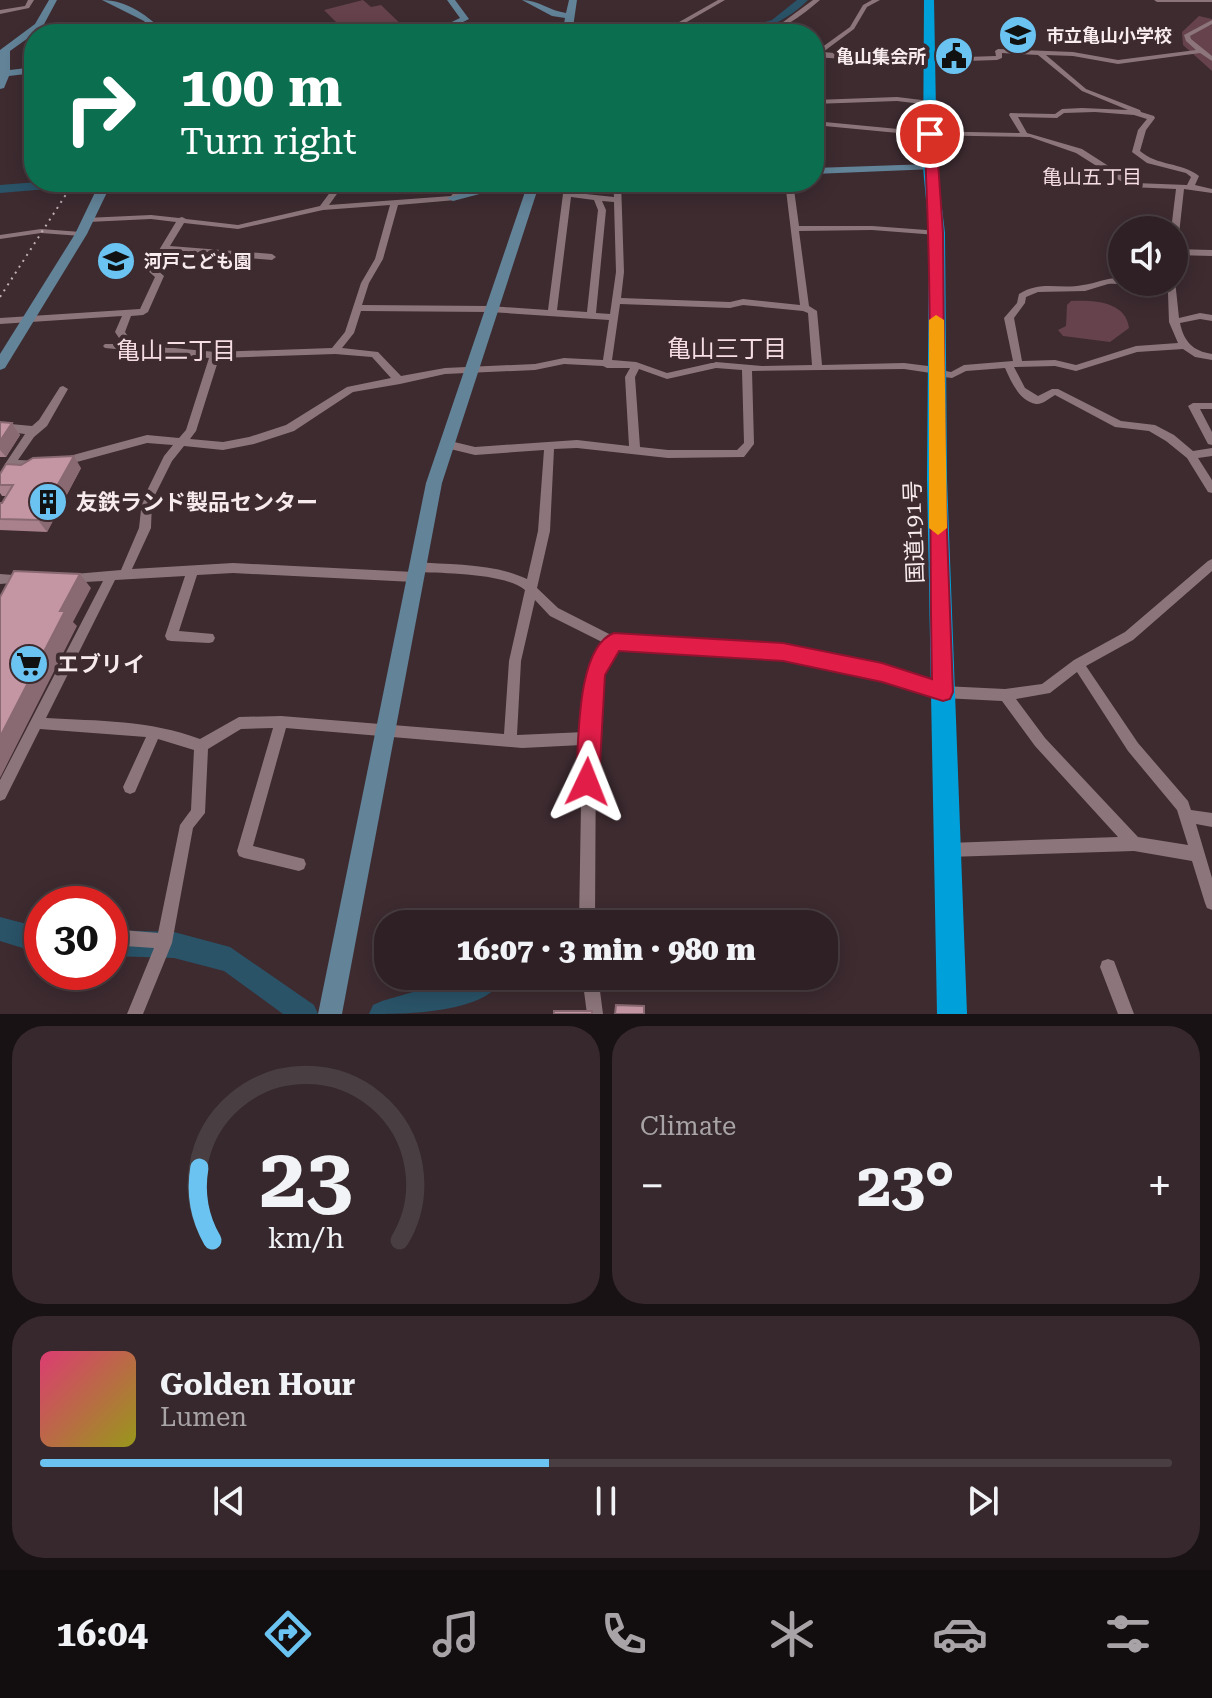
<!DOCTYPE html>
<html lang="en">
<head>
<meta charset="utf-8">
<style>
	body { margin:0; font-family:"Roboto Serif","Noto Sans JP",serif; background:#36282c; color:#f1f3f6; height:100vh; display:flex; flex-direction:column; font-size:30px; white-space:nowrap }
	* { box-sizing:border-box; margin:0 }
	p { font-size:26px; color:#a7a3a6 }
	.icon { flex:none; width:44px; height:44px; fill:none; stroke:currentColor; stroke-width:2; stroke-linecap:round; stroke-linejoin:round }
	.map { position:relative; height:1014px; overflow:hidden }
	.sheet { display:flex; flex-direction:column; gap:12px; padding:12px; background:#191214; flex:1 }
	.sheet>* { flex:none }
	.hud { position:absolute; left:24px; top:24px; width:800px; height:168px; border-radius:32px; box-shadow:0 4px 20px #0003,0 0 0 2px #493e41; background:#0b6e4f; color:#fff; overflow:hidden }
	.fabs { position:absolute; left:1108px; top:216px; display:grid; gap:16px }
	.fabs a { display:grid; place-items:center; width:80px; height:80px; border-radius:50%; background:#2e2024; box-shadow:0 4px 20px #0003,0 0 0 2px #493e41; font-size:40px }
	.speed { position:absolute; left:24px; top:886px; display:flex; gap:16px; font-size:40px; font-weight:700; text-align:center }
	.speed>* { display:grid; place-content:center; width:104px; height:104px; border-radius:50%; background:#2e2024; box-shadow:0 4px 20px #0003,0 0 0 2px #493e41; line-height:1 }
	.speed .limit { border:12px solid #d22; background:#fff; color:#111 }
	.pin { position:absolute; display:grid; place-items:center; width:68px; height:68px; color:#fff; margin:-34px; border:4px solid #fff; border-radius:50%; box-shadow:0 2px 8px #0007 }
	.me { position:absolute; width:88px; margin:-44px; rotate:2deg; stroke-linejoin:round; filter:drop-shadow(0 0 6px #0008) }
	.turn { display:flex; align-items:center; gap:28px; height:168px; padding:0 24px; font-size:36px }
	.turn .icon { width:104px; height:104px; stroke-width:2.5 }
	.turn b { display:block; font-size:56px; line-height:68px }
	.big { font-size:60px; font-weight:800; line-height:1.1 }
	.sheet .widget { flex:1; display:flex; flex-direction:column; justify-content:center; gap:12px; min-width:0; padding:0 28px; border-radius:32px; background:#36282c }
	.sheet .dial { align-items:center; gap:0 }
	.dial svg { height:208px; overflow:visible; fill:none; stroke:#493e41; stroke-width:7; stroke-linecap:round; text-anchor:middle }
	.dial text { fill:#f1f3f6; stroke:none }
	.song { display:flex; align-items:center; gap:24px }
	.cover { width:96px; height:96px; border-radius:12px; background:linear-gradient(135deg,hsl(340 70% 55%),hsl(60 70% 35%)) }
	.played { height:8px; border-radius:4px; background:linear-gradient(90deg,#6ac3f1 45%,#493e41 45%) }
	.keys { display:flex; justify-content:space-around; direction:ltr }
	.heat { display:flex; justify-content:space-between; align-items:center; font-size:44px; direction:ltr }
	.sheet .tiles { flex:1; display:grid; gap:12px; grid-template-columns:1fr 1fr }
	.widget:last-child { grid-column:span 2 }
	.trip { position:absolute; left:374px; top:910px; width:464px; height:80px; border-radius:32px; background:#2e2024; box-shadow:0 4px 20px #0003,0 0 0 2px #493e41; font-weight:800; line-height:80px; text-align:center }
	.dock { display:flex; height:128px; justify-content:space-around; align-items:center; background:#120d0e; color:#a7a3a6 }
	.dock .icon { width:56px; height:56px }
	.dock .selected { color:#6ac3f1 }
	.dock b { font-size:36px; color:#f1f3f6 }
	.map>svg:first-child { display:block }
	.green { fill:#66424c }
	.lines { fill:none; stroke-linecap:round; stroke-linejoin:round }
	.river { fill:#2a5368; fill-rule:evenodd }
	.street { fill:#8c767c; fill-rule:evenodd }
	.secondary { fill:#628398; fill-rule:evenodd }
	.highway { fill:#00a1db; fill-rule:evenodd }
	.rail { stroke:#bfb0b4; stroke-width:2; stroke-dasharray:2 5; stroke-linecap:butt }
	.wall { fill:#a9818c }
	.shaded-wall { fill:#896972 }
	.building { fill:#c496a3; stroke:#896972; stroke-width:2 }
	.route { fill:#e11d48; stroke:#92132f; stroke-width:2 }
	.slow { fill:#f59e0b }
	.labels { text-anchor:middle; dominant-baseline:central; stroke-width:8; stroke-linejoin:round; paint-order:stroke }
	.far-poi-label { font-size:18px; font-weight:bold; fill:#f8ebee; stroke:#3d2b30; text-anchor:start }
	.far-neighbourhood-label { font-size:20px; fill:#f5dde3; stroke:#3d2b30 }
	.poi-label { font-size:22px; font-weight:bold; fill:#f8ebee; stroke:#3d2b30; text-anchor:start }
	.street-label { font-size:22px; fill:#f8ebee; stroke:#3d2b30 }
	.neighbourhood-label { font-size:24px; fill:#f5dde3; stroke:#3d2b30 }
</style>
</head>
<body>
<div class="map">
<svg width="1212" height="1014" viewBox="0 0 1212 1014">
	<rect width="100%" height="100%" fill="#3d2b30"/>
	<path class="green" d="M363,0L371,7L381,5L407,30L348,34L324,10Z
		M1199,16L1212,19V71L1183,45L1182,32Z
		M1071,301C1093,300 1126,301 1129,328L1110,342L1063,336L1058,330L1066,326L1067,305Z"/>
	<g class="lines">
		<path class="river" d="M797,0H808C783,25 754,34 719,34L772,20Z
			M38,182H90L84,186L0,193V185Z
			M0,917L42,928V954L0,941Z
			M110,930L174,932L230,947L314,1005L318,1014H283L224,971L174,958L110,956Z
			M468,976H505C488,1014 405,1014 369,1014L373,1005L382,1001Z"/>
		<path class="street" d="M28,0H34L29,8L0,14V10L25,6Z
			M718,0H725L666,34H658Z
			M813,0H820C800,17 779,34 752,34L779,25Z
			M872,0H880L867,7L854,29L823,52L906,59L996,56L995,51L998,49L1073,52L1118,60L1196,50L1186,41L1184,35L1212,20V24L1190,36L1191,39L1212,56V61L1200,53L1118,64L1073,56L1046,55L1086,89L1140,110L1141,112L1154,116L1155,118L1146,130L1140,151C1157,166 1181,162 1199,176L1195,185L1212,189V193L1184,189L1178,243L1174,246V230H1171L1176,189L1130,187L1076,153L1030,137L919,135L814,125V121L919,131L1020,133L1009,115L1010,113L1055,114L1062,109L1082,108L1128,110L1082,91L1038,55L1002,53V58L997,60L906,63L814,57V53L850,27L863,5ZM1095,112L1134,115L1147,119L1138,130L1132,152L1147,163L1186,173L1191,177L1187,185L1135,183L1082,149L1027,133L1018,117L1057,118L1064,113Z
			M1154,0H1212V2H1157Z
			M153,22L155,23V25L128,33L125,31Z
			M897,97L930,101L933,103L930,105L897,101L814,104V100Z
			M331,182H339V191L329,205L451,196L463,182H471L456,200L398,205L383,259L369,283L362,305L490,306L548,310L563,194L567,192L614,197L613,182H621L624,272L621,298L730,302L743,299L800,305L785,182H793L799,226H872L940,231V235H937L872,230L799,231L809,306L817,311L822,365L904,363L936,367L941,370L951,372L964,365L1013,361L1004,318L1017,303L1019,294C1042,280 1059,290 1083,285C1097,283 1108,277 1122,278V282C1138,282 1152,287 1168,288V282H1174L1175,280L1179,318L1200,313L1212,315V321L1200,319L1180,323C1184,342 1193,351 1212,354V360L1195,357L1183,349L1137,352L1076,371L1055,366L1014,367L1025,388L1038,396L1052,389H1058L1121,421L1155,425L1174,435L1193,451L1212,448V456L1198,458L1212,480V493L1208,492L1187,458L1166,441L1149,431L1115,427L1055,395C1050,398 1042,405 1036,404C1019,401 1011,381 1005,368L966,371L952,378L936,376L931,373L904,369L752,371L754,444L744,457L668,458L577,448L554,449L550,531L537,588L558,608L615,637L690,639L783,647L882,666L943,686L1005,689L1042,684L1074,660L1125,632L1208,561L1212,559V571L1133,640L1086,666L1138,743L1188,801L1191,810L1212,813V827L1196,824L1212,878V910L1207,908L1205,903L1192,861L1134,851L948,857L943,855L941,850L943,845L948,843L1118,837L1035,746L1002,701L943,698L882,678L783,657L690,649L617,647L601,675V727L596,738L595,924H579L582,745L522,748L286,728L253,846L304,859L306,864L304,869L299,871L244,858L239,856L237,851L273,728L241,729L208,749L205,813L193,828L172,943L143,1014H127L154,948L110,945V929L158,933L180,825L191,810L194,750L158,739L135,792L130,794L125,792L123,787L146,737L40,729L5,799L0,801V780L103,581L67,583L63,581L61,578L63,575L121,570L139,528L142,501L164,456L173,445L147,443L62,466L57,462L62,458L147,435L179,438L186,430L209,358L105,348L103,346L105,344H123L115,332L122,316L0,324V318L140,309L155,277L147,270L176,222L151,219L88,222H85V218L151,215L179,218L182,217L186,219L238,225L320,206L331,191ZM571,197L594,200L598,210L587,312L557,310ZM602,201L614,202L616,272L610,314L596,313L606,210ZM390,205L375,259L361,283L345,332L332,348L215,352L133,344L125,332L131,316L143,315L148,312L164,276L156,269L167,251L272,260L276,257L272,254L170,246L184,223L238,229L323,210ZM1108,284C1128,282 1148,292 1168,293L1169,322L1178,343L1136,346L1076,365L1055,360L1022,361L1014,318L1025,303L1026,297L1038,292L1085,291ZM620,304L730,308L743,305L803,311L808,313L812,365L762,366L716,362L667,373L636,362L612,360ZM361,311L490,312L609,320L603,360L564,358L535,364L445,368L401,376L378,352L342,348L354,333ZM335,354L372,357L391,378L347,387L286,425L249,437L223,442L190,439L196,431L219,358ZM564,364L603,366L607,368H630L625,377L629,446L577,440L475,447L446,440L442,441L441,444L442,447L475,455L544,450L538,531L527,579C493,563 452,565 415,562L411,564L409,567L411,570L415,572C442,573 505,573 525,590L509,661L504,734L281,716L239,717L200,739C150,720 98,721 46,718L115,580L185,576L165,636L167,640L171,641L209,643L213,642L215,638L213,634L179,631L197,575L233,573L414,582L418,580L420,577L418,574L414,572L233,563L132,569L151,528L152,501L172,461L184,446L223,450L254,444L294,431L353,392L400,384L445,374L535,370ZM716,368L742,370L744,443L737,450H668L640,447L635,377L639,369L667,379ZM535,600L550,616L606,644L589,674L587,727L585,732L517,735L521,661ZM1077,672L1128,751L1177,810L1188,845L1138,837L1045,738L1016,699L1050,693Z
			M41,229L81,232L85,234L81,236L41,233L0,239V235Z
			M1174,249L1212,250V256L1174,255Z
			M63,386L68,389L47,426L34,437L18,460L41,461L42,464L41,467H6L5,464L25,434L0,431V423L32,426L39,420L60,387Z
			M1193,403H1212V409H1200L1212,432V445L1208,444L1188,406Z
			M0,574L26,576L28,579L26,582L0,584Z
			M1108,959L1114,961L1134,1014H1118L1100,967L1102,961Z
			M582,976H598L603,1014H587Z"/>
		<path class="secondary" d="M49,0H57L42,28L10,51V70L34,67V73L9,76L4,88L0,89V50L35,24Z
			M102,0C126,0 150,16 165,34H155L144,21Z
			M447,0H455L469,19L439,34H427L460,18Z
			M522,0C538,0 550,11 566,13L569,0H577L572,34H562L565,18L552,16Z
			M930,164L936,167L934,169L814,174V168Z
			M100,182H112L87,234L5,368L0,370V354L75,234Z
			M500,182H540L442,483L342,1014H318L426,483L527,186L506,187L453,201L447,198Z"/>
		<path class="highway" d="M924,0H934L937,167L945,233L947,479L967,1014H937L927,479L929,233L923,167Z"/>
		<path class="rail" d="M0,297L74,182"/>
	</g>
	<path class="wall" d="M0,422L12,423L20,435L6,457H0Z
		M81,468L47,532L0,530V503H2L6,496H2L0,493V474Z"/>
	<path class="shaded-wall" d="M12,423L20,435L6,457L0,450V441Z
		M74,456L81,468L47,532L38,520Z
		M80,574L91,588L73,622L77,626L0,778V737L60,611Z"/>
	<path class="building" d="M0,422L12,423L0,441Z
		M74,456L38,520L0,519V503H2L13,485H0V474L6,464L21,465L33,458Z
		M14,571L80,574L60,611H65L0,737V597Z
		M616,1005L644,1006V1014H615Z
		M554,1011H592V1014H554Z"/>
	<path class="route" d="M930,130L936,134L943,233L945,479L953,692L950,699L943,701L882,682L783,661L619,651L605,675L599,782L595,790L587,793L579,790L576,782C579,747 575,647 614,633L783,643L882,663L932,679C928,497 934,315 924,134Z"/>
	<path class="slow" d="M936,315L944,320L947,528L938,535L929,528V320Z"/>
	<defs>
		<g id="school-disc" transform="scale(2)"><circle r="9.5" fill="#6ac3f1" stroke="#3d2b30"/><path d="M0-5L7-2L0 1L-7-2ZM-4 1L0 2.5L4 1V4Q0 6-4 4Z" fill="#111"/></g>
		<g id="civic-disc" transform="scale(2)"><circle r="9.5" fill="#6ac3f1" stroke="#3d2b30"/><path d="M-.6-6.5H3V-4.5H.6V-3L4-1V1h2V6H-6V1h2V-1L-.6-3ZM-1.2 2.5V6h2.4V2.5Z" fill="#111"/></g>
		<g id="building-disc" transform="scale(2)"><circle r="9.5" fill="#6ac3f1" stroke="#3d2b30"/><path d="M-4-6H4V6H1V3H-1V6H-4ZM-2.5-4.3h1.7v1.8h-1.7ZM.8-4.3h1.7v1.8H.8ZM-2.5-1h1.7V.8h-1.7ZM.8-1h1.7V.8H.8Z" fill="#111"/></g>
		<g id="supermarket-disc" transform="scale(2)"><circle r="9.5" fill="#6ac3f1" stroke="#3d2b30"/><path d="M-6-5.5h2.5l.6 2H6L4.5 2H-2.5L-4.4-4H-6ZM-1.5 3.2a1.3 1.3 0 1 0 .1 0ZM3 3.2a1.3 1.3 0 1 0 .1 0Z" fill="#111"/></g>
	</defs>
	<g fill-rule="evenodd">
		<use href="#school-disc" x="1018" y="35"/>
		<use href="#civic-disc" x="954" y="56"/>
		<use href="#school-disc" x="116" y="261"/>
		<use href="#building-disc" x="48" y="502"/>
		<use href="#supermarket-disc" x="29" y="664"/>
	</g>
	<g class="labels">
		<g class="far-poi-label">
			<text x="1046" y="35">市立亀山小学校</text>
			<text x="926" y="56" text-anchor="end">亀山集会所</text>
			<text x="144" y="261">河戸こども園</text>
		</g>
		<g class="far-neighbourhood-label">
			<text x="1092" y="177">亀山五丁目</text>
		</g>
		<g class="poi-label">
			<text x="76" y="502">友鉄ランド製品センター</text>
			<text x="57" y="664">エブリイ</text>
		</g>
		<g class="street-label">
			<text transform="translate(914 532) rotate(-92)">国道191号</text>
		</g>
		<g class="neighbourhood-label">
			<text x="727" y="349">亀山三丁目</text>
			<text x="176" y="351">亀山二丁目</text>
		</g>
	</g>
</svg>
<div class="fabs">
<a><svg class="icon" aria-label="sound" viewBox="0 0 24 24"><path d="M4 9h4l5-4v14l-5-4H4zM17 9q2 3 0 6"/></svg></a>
</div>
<div class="speed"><div class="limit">30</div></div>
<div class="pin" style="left:930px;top:134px;background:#d93025"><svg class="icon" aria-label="arrive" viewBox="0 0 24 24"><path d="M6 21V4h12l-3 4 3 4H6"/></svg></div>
<svg class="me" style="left:587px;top:782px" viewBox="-20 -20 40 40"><path d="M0-17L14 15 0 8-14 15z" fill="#e11d48" stroke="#fff" stroke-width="4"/></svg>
<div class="trip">16:07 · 3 min · 980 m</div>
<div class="hud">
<div class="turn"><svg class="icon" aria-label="right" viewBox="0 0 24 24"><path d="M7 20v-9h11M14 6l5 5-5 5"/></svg><div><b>100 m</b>Turn right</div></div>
</div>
</div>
<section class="sheet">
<div class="tiles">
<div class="widget dial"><svg viewBox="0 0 100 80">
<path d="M14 69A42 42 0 1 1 86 69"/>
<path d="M14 69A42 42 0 0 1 9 41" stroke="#6ac3f1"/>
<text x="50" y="56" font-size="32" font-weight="700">23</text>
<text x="50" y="72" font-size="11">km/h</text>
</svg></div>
<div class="widget"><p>Climate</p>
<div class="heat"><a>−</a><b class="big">23°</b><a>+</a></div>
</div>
<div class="widget">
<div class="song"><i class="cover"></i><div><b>Golden Hour</b><p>Lumen</p></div></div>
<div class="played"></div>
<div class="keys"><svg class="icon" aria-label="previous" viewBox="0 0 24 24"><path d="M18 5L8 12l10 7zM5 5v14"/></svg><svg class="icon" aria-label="pause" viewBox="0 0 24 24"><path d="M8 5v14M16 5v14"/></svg><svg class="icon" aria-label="next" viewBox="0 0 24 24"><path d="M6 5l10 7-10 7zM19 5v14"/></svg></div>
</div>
</div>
</section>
<nav class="dock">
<b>16:04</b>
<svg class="icon selected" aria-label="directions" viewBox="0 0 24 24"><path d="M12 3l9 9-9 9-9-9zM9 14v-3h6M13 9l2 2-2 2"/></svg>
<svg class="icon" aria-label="music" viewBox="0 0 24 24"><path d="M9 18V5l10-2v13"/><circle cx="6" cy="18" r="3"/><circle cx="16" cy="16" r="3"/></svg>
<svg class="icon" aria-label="phone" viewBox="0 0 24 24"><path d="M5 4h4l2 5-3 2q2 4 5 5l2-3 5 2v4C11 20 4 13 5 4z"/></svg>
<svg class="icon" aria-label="climate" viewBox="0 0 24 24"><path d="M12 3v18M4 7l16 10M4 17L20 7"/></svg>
<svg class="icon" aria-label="car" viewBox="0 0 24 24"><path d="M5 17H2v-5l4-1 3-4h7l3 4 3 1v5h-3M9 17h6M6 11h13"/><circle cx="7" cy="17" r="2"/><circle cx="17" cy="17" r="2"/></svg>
<svg class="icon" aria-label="filters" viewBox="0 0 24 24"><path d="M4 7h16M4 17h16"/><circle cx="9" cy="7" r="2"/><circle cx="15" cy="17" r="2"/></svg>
</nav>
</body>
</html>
